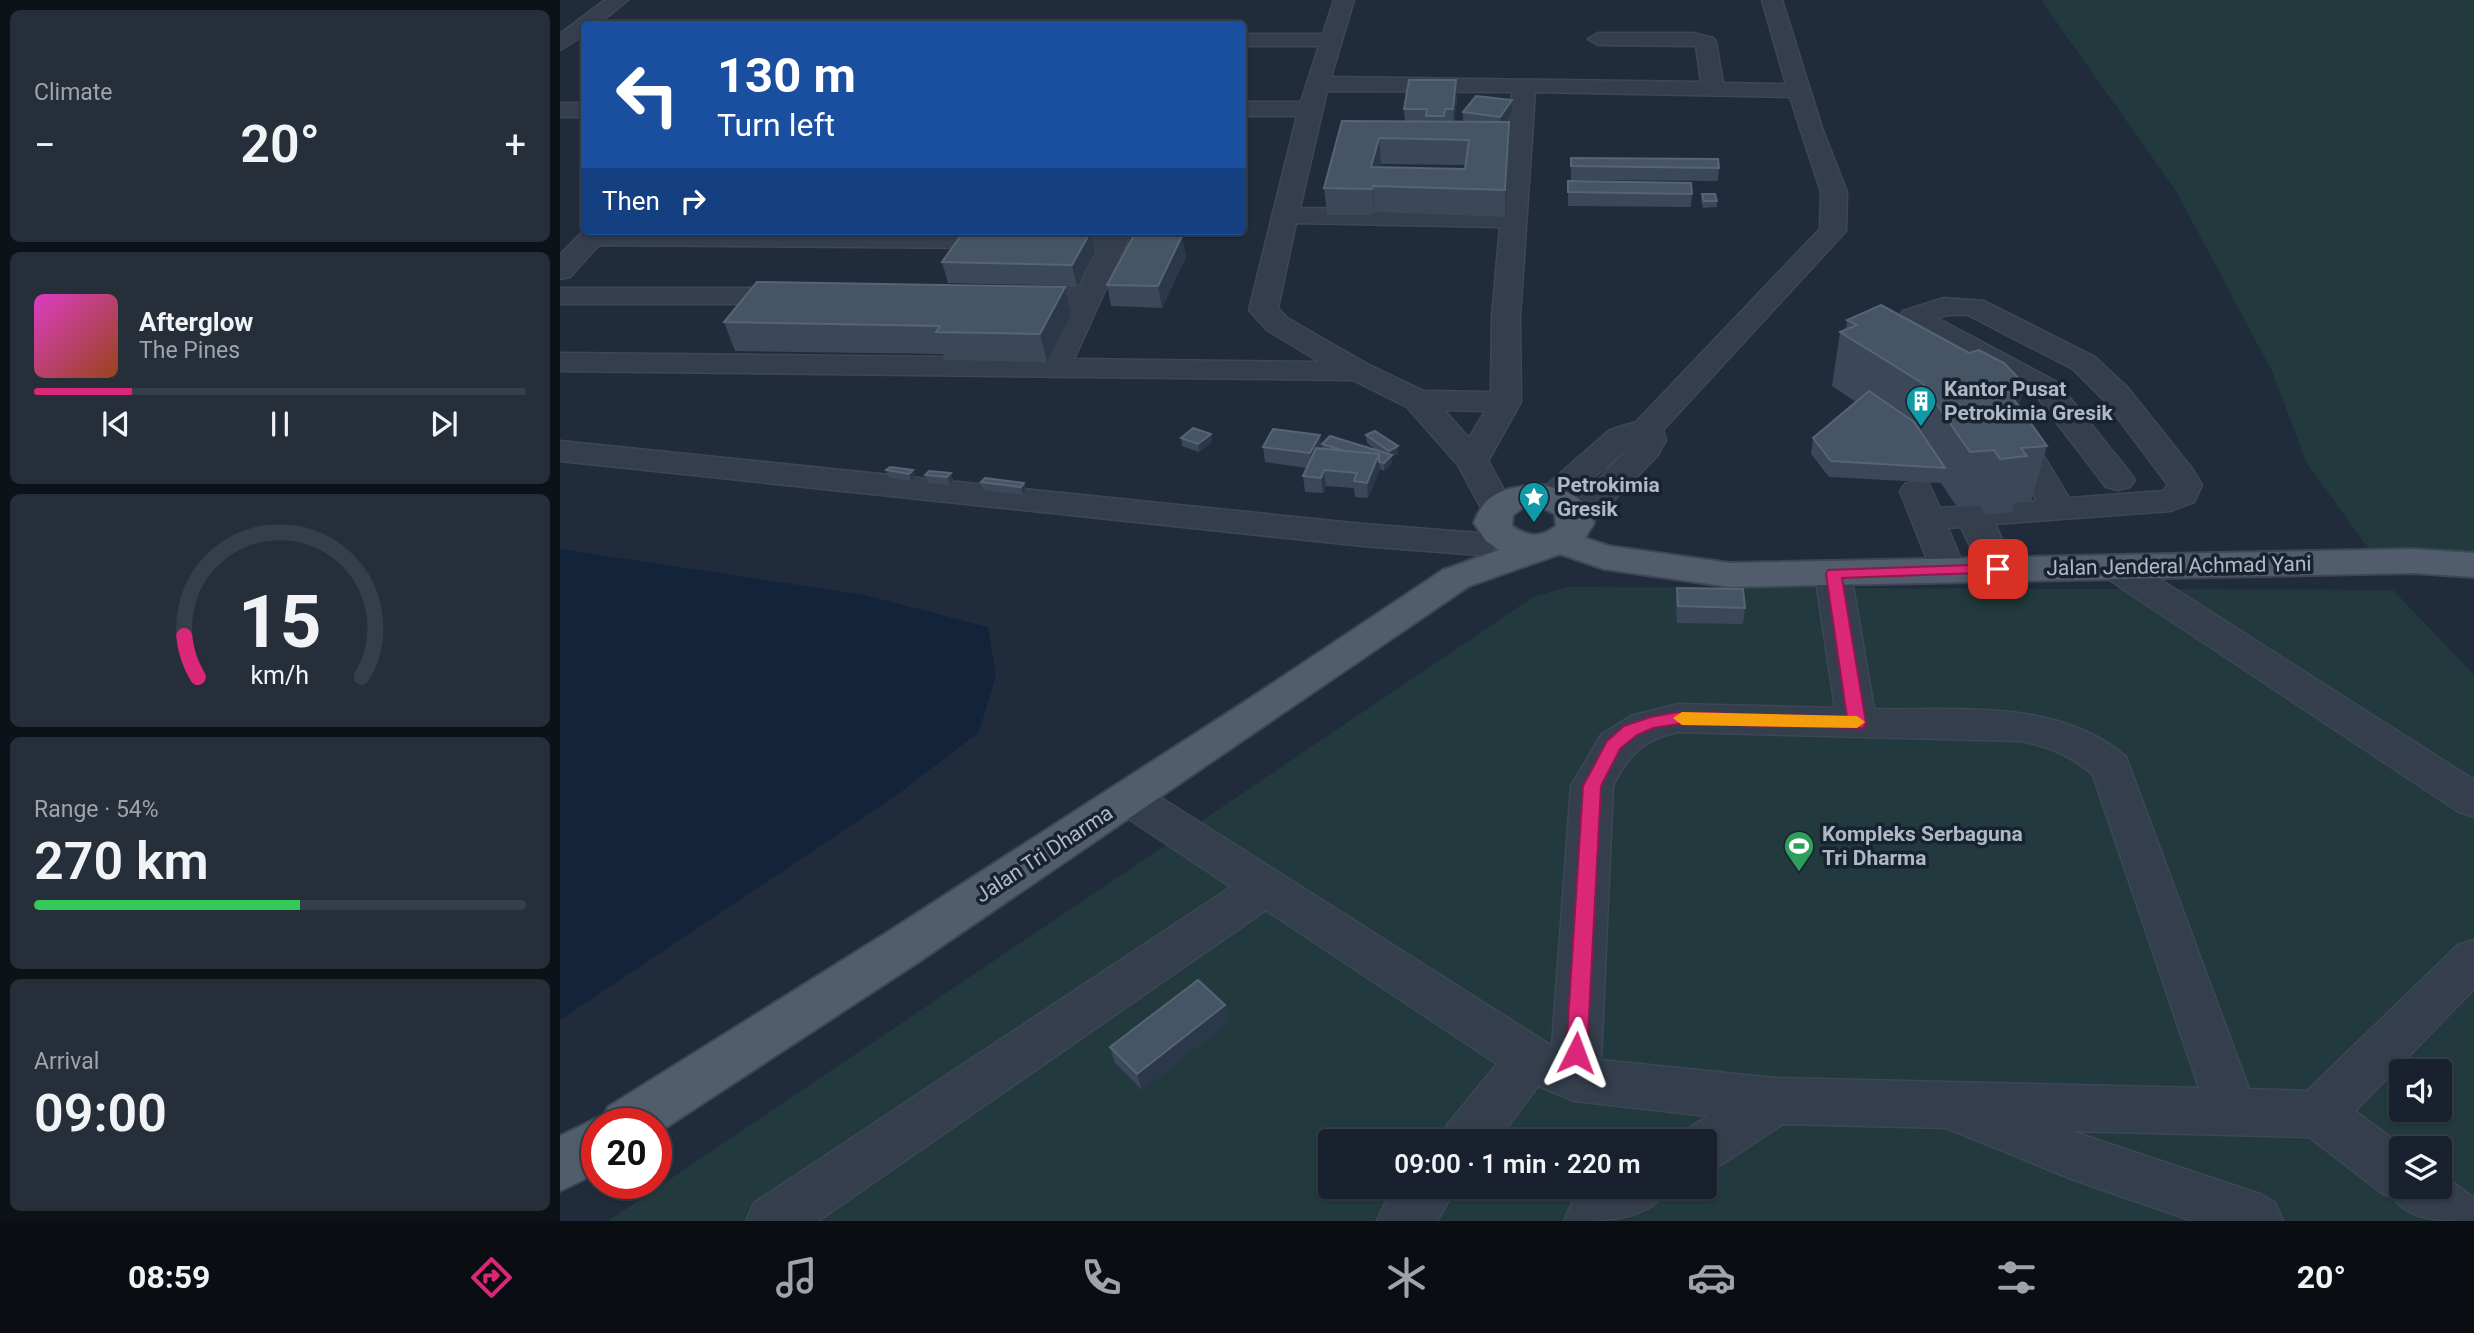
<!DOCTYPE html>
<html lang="en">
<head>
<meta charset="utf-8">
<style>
	body { margin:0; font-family:Roboto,sans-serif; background:#252e39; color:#f1f3f6; height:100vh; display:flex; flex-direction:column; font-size:26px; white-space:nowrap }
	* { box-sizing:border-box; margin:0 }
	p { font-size:23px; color:#9fa3aa }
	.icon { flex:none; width:38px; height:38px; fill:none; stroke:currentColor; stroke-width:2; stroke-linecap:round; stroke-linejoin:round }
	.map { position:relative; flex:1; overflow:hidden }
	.sheet { display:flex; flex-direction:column; gap:10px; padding:10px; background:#0d1219; width:560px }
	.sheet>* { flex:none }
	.hud { position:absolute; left:21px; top:21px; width:665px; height:214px; border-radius:7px; box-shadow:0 2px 5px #0004,0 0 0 2px #363e49; background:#1a4fa0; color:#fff; overflow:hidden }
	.buttons { position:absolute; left:1829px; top:1059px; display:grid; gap:14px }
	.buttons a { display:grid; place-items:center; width:63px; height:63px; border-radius:7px; background:#18212d; box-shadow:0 2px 5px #0004,0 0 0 2px #363e49; font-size:35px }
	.speed { position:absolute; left:21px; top:1108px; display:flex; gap:14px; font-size:35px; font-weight:700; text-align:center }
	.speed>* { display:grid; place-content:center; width:91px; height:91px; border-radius:50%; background:#18212d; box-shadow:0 2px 5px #0004,0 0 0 2px #363e49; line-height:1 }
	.speed .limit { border:10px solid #d22; background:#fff; color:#111 }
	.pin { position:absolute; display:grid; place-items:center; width:60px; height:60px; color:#fff; margin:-30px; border-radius:14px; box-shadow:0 4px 10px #0006 }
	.me { position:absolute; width:77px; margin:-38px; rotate:3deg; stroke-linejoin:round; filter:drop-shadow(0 0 5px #0008) }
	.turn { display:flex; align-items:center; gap:24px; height:147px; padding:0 21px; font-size:32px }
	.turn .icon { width:91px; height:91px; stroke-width:2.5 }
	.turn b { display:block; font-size:49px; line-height:60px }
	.then { display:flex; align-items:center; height:66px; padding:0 21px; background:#0003; gap:14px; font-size:26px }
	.big { font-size:52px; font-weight:600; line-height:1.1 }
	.sheet .tile { flex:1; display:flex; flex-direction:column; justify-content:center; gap:10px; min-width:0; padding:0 24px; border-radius:10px; background:#252e39 }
	.sheet .dial { align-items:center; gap:0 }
	.dial svg { height:182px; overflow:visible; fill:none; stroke:#363e49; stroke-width:7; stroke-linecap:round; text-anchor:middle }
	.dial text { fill:#f1f3f6; stroke:none }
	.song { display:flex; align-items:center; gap:21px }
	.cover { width:84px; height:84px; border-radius:10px; background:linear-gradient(135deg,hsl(310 70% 55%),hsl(20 70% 35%)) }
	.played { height:7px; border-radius:4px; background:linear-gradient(90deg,#db2777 20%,#363e49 20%) }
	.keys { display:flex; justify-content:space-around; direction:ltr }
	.heat { display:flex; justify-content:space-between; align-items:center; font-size:38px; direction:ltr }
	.charge { height:10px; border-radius:5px; background:linear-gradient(90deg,#34c759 54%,#363e49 0) }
	.trip { position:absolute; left:758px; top:1129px; width:399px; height:70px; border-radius:7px; background:#18212d; box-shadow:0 2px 5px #0004,0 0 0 2px #363e49; font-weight:600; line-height:70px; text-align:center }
	.tab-bar { display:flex; height:112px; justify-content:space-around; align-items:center; background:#0a0d12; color:#9fa3aa }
	.tab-bar .icon { width:49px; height:49px }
	.tab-bar .active { color:#db2777 }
	.tab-bar b { font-size:32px; color:#f1f3f6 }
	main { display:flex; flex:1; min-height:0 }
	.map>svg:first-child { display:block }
	.green { fill:#223a3d; fill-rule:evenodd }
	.water { fill:#13243a }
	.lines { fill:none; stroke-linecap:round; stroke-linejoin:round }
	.minor-casing { stroke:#3d4755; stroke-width:3 }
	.major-casing { stroke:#3d4755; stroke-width:4 }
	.minor { fill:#343e4c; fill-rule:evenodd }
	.major { fill:#515d6c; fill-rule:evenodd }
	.wall { fill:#3a485a; fill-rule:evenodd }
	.shaded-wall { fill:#2a3849 }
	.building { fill:#465566; stroke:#566475; stroke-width:2; fill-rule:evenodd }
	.route { fill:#db2777; stroke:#8e194d; stroke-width:2 }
	.slow { fill:#f59e0b }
	.labels { text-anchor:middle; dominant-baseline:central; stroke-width:7; stroke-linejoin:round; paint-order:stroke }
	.poi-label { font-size:21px; font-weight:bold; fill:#aeb9c8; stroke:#192330; text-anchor:start }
	.street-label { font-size:21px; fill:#aeb9c8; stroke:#192330 }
</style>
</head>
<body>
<main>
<section class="sheet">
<div class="tile"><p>Climate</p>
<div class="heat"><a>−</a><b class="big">20°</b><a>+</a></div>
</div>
<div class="tile">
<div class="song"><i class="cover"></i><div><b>Afterglow</b><p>The Pines</p></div></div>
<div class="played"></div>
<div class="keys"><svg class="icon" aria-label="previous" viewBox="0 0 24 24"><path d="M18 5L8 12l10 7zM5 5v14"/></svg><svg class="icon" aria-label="pause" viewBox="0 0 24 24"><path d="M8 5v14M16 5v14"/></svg><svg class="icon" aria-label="next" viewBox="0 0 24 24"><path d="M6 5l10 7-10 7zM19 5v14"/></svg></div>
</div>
<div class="tile dial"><svg viewBox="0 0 100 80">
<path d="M14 69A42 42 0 1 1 86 69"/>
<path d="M14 69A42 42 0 0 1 8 51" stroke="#db2777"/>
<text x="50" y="56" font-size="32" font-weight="700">15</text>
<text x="50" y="72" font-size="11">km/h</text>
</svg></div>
<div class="tile"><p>Range · 54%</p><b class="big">270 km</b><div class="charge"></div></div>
<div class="tile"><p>Arrival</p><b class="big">09:00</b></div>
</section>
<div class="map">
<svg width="1914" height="1221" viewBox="0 0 1914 1221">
	<rect width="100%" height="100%" fill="#202c3c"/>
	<path class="green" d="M1481,0H1914V562L1812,553L1747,464L1712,371L1616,191Z
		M1009,587L1833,590L1914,675V1221H48L975,596ZM1841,1071H1880V1110H1841ZM770,1141H1144V1186H770ZM1841,1148H1880V1186H1841Z"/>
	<path class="water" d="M0,549L305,595L428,627L436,675L419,732L337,795L0,1020Z"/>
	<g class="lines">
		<g class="minor-casing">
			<path id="minor" d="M45,0H68L38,24H24V35L0,50V34Z
				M774,0H794L771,77L1141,82L1136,46L1038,45L1028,39L1038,33H1133L1153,38L1156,42L1163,83L1226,84L1202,0H1222L1262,128L1287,192L1286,231L1103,430L1106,440L1098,455L1028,527L1016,530L1004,527L999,520L1073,444L1002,504L990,507L978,504L973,497L1050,430L1076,422L1260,229L1261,192L1230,97L975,92L960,317L961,402L928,461L954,508L949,515L937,518L925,515L898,465L847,407L793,380L0,371V353L485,358L511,303L446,301L442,295L446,289L456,287H519L537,249L39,245L10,277L0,279V255L24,230L572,231L514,359L760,362L707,330L689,310L737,116H682V102H741L759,46H682V34H763ZM767,91L952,92L941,211L740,208ZM736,223L940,227L932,317L931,392L864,391L809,365L727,318L718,308ZM884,410L925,411L909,438Z
				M0,103H24V117H0Z
				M0,288H237L247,290L251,296L247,302L237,304H0Z
				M1384,298L1424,301L1535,357L1567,387L1633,470L1642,485L1634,502L1610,511L1435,524L1456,569L1451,577L1438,580L1425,577L1401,527L1388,528L1405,569L1400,577L1387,580L1374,577L1340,491L1345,484L1357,481L1369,484L1380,508L1477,501L1438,432L1443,425L1454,422L1465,425L1509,498L1603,491L1608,485L1545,401L1513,369L1408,315H1387L1377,318L1497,382L1570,473L1575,480L1570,487L1558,490L1546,487L1475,394L1343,323L1339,317L1343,311Z
				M0,441L803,524L919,533L931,536L936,544L931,552L919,555L803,546L0,461Z
				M1555,556L1568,559L1914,780V817L1899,812L1542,575L1537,567L1542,559Z
				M1273,563L1286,566L1291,574L1314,709C1397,711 1499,698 1566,757L1689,1089L1747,1091L1898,945L1914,940V989L1795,1111L1845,1148H1841V1186H1880V1173L1914,1198V1221C1887,1221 1847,1221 1834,1198L1822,1193L1749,1137L1511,1131L1700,1194L1715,1203L1723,1221H1633L1514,1180L1386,1128L1223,1124L1162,1164L1144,1171V1141H1121L1126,1130L1148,1116L1015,1101L978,1086L937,1141H880L888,1124L937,1064L706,910L258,1221H186L194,1203L671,887L554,809L548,798L554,787L569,782L584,787L992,1046L1011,786L1041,735L1071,716L1118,704L1275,708L1255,574L1260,566ZM1118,732L1460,741C1488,746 1512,756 1533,775L1639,1088L1215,1078L1041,1060L1053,786C1068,755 1083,739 1118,732Z
				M838,1186H897L877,1221H817L825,1203Z
				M1037,1186H1110C1090,1221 1047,1221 1004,1221L1012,1203Z"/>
		</g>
		<g class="major-casing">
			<path id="major" d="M978,484C1003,489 1026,495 1034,523L1025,538L1049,546L1170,563L1853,549L1914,553V577L1853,573L1170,587L1044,569L1000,554L909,586L357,963L96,1134V1124H37V1173L0,1191V1136L37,1118L42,1120L48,1107L323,935L686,701L883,570L939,550L926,541L914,523C926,490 946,489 978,484ZM978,506L995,514L996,526C980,538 968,537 952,526L953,515L964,507Z"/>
		</g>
		<use href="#minor" class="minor"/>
		<use href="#major" class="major"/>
	</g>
	<path class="wall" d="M897,99L894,122H903V112L952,100V113L945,122H949V147L945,217L814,212V215H767L764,188L782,121H845L844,109ZM821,164L906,165L905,169L820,168Z
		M1011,158L1159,168L1158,181L1011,180Z
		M1008,181L1132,194L1131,207L1008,206Z
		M1142,194L1157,201V207L1143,208L1141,201Z
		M404,231H545L544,233H532L535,252L517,286L388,283L382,262Z
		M626,257L602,308L551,306L547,285Z
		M505,287L511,315L487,362L385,360L383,354L175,351L164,322Z
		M1287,320L1409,353L1464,384L1459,406L1487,446L1471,502L1454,503L1452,512L1426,515L1420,506L1397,507L1381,483L1269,477L1251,454L1253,438L1296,402L1272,386L1280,332L1286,330Z
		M651,434L652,442L639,452L622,446L621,438Z
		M760,435L761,449H762V444L817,451L807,443L806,435L838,446V454L832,457V463L824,471L820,469L808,498L795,497L794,488L766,486L763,493L745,492L743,476L747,468L705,462L703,447Z
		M326,470H353L355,478L351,481L329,478Z
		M391,473L393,481L390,485L368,483L365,475Z
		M421,482L464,483L466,491L463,495L423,490Z
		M1117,588L1185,608L1183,624L1117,623L1116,604Z
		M665,1005L669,1022L582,1090L555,1063L550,1047Z"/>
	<path class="shaded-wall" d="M896,80L897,99L894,128L893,109Z
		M952,100V113L940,130V117Z
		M949,122V147L945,217V190Z
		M819,138L821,164L815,186H813L814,212V215L811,167Z
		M531,231L535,252L517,286L512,265Z
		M622,236L626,257L602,308L598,286Z
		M505,287L511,315L487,362L480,334Z
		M1464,384L1451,439L1445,387Z
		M651,434L652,442L639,452L638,444Z
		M760,435L761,450L752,468L750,453Z
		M838,446V454L832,457V463L824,471V463L829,457V451Z
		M819,454L820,470L808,498L807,483Z
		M353,470L355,478L351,481L349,474Z
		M764,470L766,486L763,493L761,478Z
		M391,473L393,481L390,485L387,477Z
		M464,483L466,491L463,495L461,487Z
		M665,1005L669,1022L582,1090L577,1074Z"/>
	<path class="building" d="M849,80H896L893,109H885L884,116H866L867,109H844Z
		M916,96L952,100L940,117L903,112Z
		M782,121L949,122L945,190L813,186L812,189L764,188ZM819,138L909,140L905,169L811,167Z
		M1011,158L1158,159L1159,168L1011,166Z
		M1008,181L1131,183L1132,194L1008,192Z
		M1142,194H1155L1157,201H1144Z
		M404,231H531L512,265L382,262Z
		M574,235L622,236L598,286L547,285Z
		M197,282L505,287L480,334L376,332L380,326L164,322Z
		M1321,305L1409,353L1419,350L1444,363L1464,384L1445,387L1487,446L1461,448L1467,456L1440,459L1434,450L1410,452L1362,383L1280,332L1297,325L1287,320Z
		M1309,391L1354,422L1385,468L1271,461L1253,438Z
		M633,428L651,434L638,444L621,438Z
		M713,429L760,435L750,453L703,447Z
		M815,431L838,446L829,451L806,435Z
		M770,436L832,455L824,463L819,462V454L785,451L762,444Z
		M756,448L819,454L807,483L794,481L797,473L764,470L761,478L743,476Z
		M330,467L353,470L349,474L326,470Z
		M369,471L391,473L387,477L365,475Z
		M425,478L464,483L461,487L421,482Z
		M1117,588L1183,589L1185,608L1118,606Z
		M638,980L665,1005L577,1074L550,1047Z"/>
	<path class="route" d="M1438,564L1444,565V572L1282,578L1306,723L1303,728L1118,724L1093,728L1077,735L1060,749L1041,786L1027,1053L1024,1059L1016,1062L1009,1059L1006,1053L1023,786L1047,741L1064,726L1091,717L1118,712L1287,717L1266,574L1268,570Z"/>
	<path class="slow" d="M1122,712L1297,716L1305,722L1297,728L1122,725L1113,718Z"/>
	<defs>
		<g id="building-pin" transform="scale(1.575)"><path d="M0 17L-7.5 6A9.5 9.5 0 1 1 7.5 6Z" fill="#0f9aa8" stroke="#192330"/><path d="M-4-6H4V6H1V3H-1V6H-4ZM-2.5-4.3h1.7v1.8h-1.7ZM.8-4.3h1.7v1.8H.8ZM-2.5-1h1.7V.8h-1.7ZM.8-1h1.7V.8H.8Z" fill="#fff"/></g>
		<g id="sight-pin" transform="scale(1.575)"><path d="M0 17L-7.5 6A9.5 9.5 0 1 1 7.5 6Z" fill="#0f9aa8" stroke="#192330"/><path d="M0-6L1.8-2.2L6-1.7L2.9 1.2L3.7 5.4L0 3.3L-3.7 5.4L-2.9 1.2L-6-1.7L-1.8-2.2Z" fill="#fff"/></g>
		<g id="stadium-pin" transform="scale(1.575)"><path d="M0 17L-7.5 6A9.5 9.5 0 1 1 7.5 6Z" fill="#2e9e5b" stroke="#192330"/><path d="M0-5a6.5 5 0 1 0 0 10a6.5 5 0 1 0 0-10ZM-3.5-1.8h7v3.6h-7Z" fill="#fff"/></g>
	</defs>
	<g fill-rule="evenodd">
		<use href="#building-pin" x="1361" y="401"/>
		<use href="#sight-pin" x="974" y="497"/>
		<use href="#stadium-pin" x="1239" y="846"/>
	</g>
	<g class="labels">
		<g class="poi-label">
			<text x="1384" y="389">Kantor Pusat<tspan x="1384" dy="24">Petrokimia Gresik</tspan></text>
			<text x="997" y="485">Petrokimia<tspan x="997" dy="24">Gresik</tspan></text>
			<text x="1262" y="834">Kompleks Serbaguna<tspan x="1262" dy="24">Tri Dharma</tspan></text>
		</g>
		<g class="street-label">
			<text transform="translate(1619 566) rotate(-1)">Jalan Jenderal Achmad Yani</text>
			<text transform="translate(484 854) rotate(-33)">Jalan Tri Dharma</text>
		</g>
	</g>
</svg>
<div class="buttons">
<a><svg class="icon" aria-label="sound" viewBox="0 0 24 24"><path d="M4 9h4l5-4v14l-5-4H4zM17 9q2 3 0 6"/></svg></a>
<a><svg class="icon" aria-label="layers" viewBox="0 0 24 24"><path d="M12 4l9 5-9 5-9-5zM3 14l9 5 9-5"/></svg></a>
</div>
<div class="speed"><div class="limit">20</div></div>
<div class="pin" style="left:1438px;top:569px;background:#d93025"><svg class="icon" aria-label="arrive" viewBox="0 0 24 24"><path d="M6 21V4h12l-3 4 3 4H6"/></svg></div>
<svg class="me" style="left:1016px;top:1053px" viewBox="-20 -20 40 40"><path d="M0-17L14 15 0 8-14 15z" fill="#db2777" stroke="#fff" stroke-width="4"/></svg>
<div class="trip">09:00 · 1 min · 220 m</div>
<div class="hud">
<div class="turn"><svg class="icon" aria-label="left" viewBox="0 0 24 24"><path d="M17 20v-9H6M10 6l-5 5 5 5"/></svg><div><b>130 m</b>Turn left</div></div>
<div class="then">Then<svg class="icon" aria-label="right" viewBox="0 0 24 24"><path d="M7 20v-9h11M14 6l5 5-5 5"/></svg></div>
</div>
</div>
</main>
<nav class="tab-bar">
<b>08:59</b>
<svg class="icon active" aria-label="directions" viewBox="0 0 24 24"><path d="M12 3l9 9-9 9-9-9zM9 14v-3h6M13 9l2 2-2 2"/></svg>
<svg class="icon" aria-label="music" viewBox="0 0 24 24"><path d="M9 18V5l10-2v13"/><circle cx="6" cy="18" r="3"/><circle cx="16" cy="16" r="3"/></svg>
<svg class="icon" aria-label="phone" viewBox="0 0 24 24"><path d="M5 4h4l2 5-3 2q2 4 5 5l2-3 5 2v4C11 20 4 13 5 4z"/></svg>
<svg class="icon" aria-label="climate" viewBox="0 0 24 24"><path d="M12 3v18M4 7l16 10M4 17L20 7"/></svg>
<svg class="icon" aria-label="car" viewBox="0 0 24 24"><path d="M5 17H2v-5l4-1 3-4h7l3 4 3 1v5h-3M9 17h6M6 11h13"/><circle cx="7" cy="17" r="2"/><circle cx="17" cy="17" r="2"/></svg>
<svg class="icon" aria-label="filters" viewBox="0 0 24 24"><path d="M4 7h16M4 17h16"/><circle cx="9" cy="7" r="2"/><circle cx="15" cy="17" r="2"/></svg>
<b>20°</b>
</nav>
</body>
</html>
